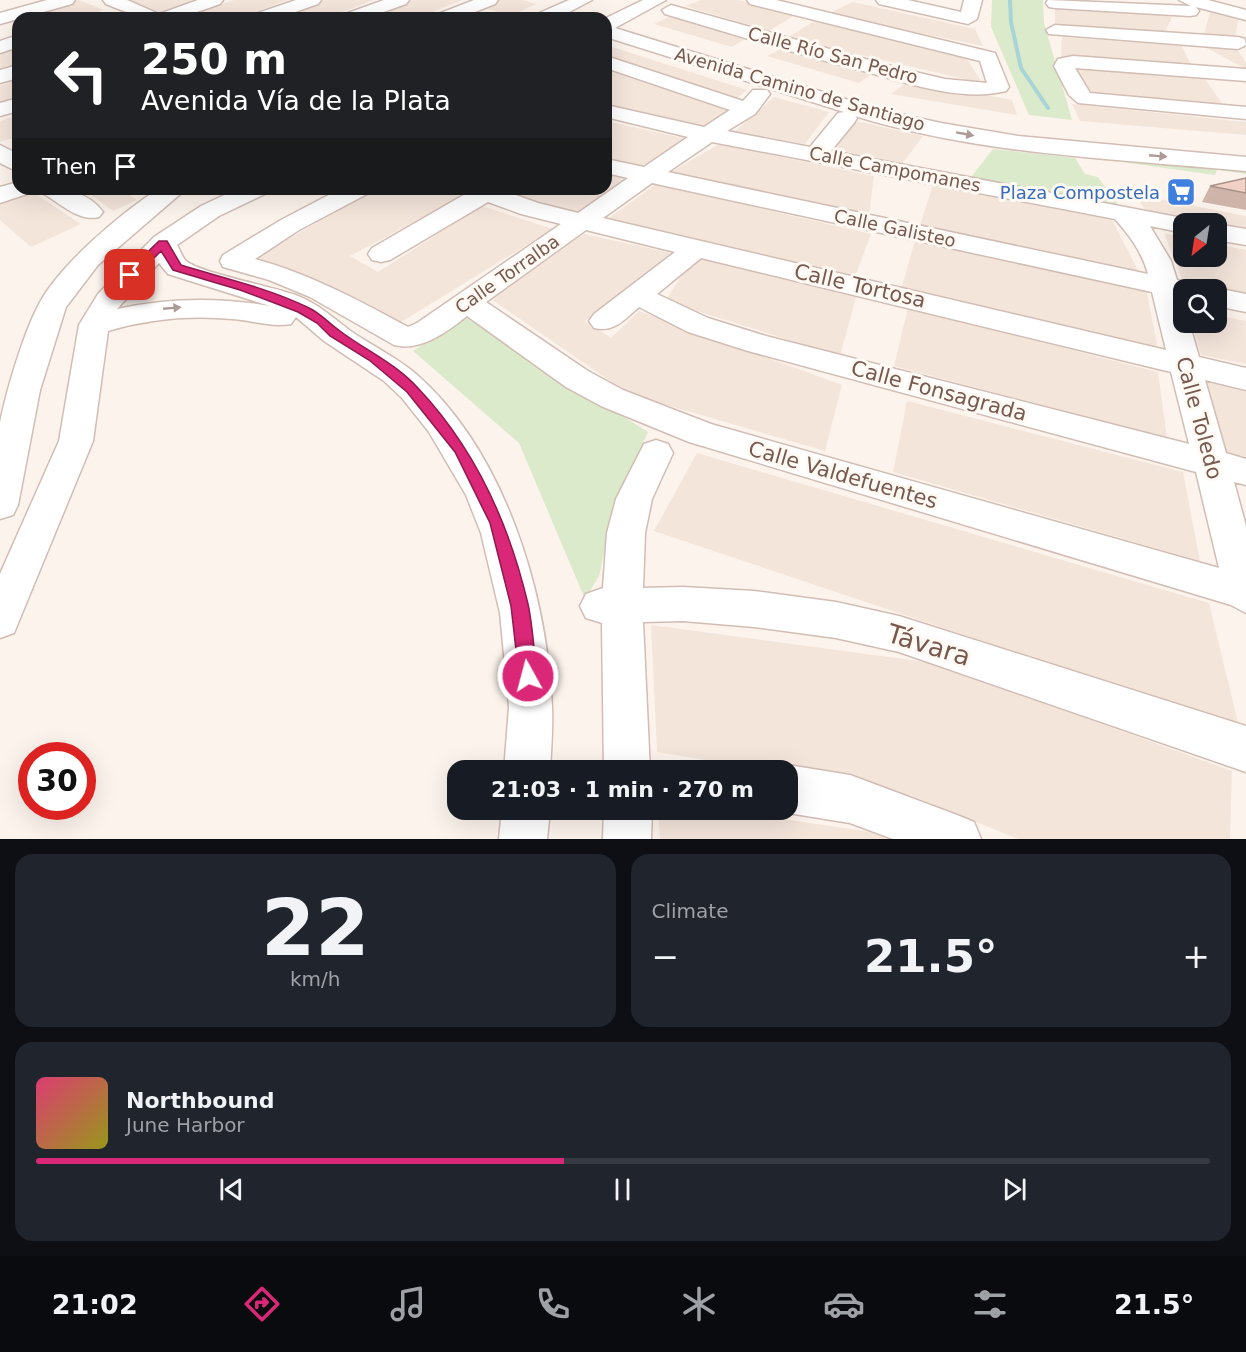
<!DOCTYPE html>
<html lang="en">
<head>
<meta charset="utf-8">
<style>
	body { margin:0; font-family:"DejaVu Sans",sans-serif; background:#20242c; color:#f1f3f6; height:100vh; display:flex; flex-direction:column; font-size:22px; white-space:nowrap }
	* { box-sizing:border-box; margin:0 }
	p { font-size:20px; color:#9ea1a6 }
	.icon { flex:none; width:33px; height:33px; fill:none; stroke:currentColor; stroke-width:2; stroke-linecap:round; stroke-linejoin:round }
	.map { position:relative; height:839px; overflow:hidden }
	.side { display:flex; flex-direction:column; gap:15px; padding:15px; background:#0d0f14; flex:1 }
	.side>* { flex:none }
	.hud { position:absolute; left:12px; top:12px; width:600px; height:183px; border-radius:18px; box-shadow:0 6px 24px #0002; background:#202124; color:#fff; overflow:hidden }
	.needle { width:39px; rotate:210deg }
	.fabs { position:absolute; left:1173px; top:213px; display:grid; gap:12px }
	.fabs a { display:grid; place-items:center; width:54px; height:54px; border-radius:12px; background:#171b24; box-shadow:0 6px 24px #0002; font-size:30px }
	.speed { position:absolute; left:18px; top:742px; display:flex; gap:12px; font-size:30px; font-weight:700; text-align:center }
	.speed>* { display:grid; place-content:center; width:78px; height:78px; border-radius:50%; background:#171b24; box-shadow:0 6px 24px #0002; line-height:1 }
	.speed .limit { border:9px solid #d22; background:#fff; color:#111 }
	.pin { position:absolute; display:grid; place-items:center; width:51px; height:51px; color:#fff; margin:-26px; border-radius:12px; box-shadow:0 3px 9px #0006 }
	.me { position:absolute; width:66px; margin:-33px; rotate:353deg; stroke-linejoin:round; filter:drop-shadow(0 0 4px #0008) }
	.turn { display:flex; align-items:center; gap:21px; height:126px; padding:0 30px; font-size:27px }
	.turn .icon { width:78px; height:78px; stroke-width:2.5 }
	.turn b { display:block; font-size:42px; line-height:51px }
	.then { display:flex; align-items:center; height:57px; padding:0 30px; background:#0003; gap:12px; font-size:22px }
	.big { font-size:45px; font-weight:600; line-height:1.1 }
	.side .widget { flex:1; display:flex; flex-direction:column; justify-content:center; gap:9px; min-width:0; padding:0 21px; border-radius:18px; background:#20242c }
	.side .dial { align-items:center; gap:0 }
	.dial b { font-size:78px; line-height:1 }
	.song { display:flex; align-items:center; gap:18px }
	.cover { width:72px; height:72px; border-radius:9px; background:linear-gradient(135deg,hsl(340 70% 55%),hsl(60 70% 35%)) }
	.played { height:6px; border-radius:3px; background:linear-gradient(90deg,#db2777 45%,#363941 45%) }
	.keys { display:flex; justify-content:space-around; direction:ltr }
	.heat { display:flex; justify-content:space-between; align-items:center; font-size:33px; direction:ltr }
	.side .tiles { flex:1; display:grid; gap:15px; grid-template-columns:1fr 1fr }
	.widget:last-child { grid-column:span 2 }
	.trip { position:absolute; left:447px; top:760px; width:351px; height:60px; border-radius:18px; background:#171b24; box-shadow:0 6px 24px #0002; font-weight:600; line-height:60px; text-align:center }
	.menu { display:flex; height:96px; justify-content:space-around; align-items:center; background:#090b0e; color:#9ea1a6 }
	.menu .icon { width:42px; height:42px }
	.menu .current { color:#db2777 }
	.menu b { font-size:27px; color:#f1f3f6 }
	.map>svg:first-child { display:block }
	.residential { fill:#f4e5db }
	.green { fill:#dbeaca }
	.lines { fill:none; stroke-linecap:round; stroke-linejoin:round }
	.stream { stroke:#a7d5d7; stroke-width:4 }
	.minor-casing { stroke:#d1bdb4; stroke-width:3 }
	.minor { fill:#fff; fill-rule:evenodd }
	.wall { fill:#cfb4a9 }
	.building { fill:#f1d1c5; stroke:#a9928a; stroke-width:1.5 }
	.oneway { fill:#ad9b95 }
	.route { fill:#db2777; stroke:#8e194d; stroke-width:1.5 }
	.labels { text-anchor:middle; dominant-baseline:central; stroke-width:6; stroke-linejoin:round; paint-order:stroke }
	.far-street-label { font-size:18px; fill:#77594f; stroke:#fef9f3 }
	.far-shop-label { font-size:18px; fill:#366cbe; stroke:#fef9f3; text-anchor:end }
	.street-label { font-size:21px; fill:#77594f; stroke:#fef9f3 }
	.near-street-label { font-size:26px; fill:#77594f; stroke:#fef9f3 }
</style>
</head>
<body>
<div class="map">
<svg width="1246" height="839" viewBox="0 0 1246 839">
	<rect width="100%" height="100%" fill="#fcf4ec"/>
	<path class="residential" d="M79,0L104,10L78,18H23Z
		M129,0H196L156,13Z
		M234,0H288L237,18H181Z
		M322,0H374L326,18H273Z
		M409,0H462L418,18H363Z
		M499,0H522L536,4L510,16L482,7Z
		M701,0H738L795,15L769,31L685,6Z
		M853,2L975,29L983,46L827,14Z
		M1055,7L1174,13L1165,32L1055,24Z
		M1211,9L1239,15L1235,37L1204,34Z
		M671,16L747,38L732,47L654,24Z
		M816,20L966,57L982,83L787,38Z
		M1062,37L1182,46L1192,67L1061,57Z
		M606,45L747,90L735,100L606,58Z
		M18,46V66L0,72V52Z
		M1205,47L1237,50L1246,62V69Z
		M783,48L872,74L859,83L767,56Z
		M1069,68L1205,79L1224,106L1087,92Z
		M606,70L728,111L701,128L606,106Z
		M18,79V98L0,104V86Z
		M910,80L1012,100L1017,115L891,94Z
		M774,97L829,112L805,144L735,131Z
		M1072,104L1246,122V135L1080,121Z
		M18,115V136L0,142V121Z
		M606,121L687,139L640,167L606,158Z
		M856,121L923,136L903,163L832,149Z
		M719,144L874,176L869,215L668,174Z
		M606,174L624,179L577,213L497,189H606Z
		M656,184L871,234L855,277L605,221Z
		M933,185L1112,220L1140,274L919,228Z
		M28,189L81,224L31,247L0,220V201Z
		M83,189H120L137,200L113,211Z
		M376,189H446L461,197L350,256L378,272L482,206L553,229L401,322L337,292L253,259Z
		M1134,194L1246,216V231L1146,211Z
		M1164,233L1183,237L1184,256H1216L1217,244L1246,250V293L1182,279Z
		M584,234L671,253L585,321L611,338L639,311L842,385L825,451L629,394L491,299Z
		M915,240L1146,288L1158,349L901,290Z
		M695,256L857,294L840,356L665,301Z
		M908,308L1158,372L1167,438L894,366Z
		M1217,315L1246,321V364L1201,355L1192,323L1216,322Z
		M1203,381L1246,392V466L1219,459Z
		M907,401L1183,472L1200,561L893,472Z
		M697,453L1209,603L1239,727L654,531Z
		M651,625L934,663L1232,771L1230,839H1018L910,795L788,774V771H770L657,752Z
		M658,810H721L885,834L897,839H660Z"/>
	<path class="green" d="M992,0H1043L1044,23L1072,120L1029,115L991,27Z
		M993,149L1075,158L1085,174L1098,177L1119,206L971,177Z
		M1106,154L1246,169V174L1217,170L1215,175L1107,160Z
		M465,317L648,432L615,506L599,576L585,599L519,443L413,351Z"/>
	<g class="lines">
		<path class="stream" d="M1010,0L1011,22L1021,68L1048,108"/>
		<g class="minor-casing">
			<path id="minor" d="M47,0H75L72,4L0,24V13Z
				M103,0H127L159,14L198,0H223L220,4C170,22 155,25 106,4Z
				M296,0H321L318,4L278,18H252L255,14Z
				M384,0H409L406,4L367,18H342L345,14Z
				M474,0H498L495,4L460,18H435L438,14Z
				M569,0H592L558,18H534L537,14Z
				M643,0H666L615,28L878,109L941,123L1018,136L1246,157V171C1116,159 981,155 855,116L857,118L854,123L831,151L1193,220L1196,224H1184V233L1150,226L1171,261L1177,280L1194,284L1198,290H1184V322H1189L1199,357L1246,368V390L1205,380L1226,453L1246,459V485L1234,482L1246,526V613L1231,605L689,442L601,406L566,387L467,316C447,332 420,352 394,345L310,297L269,280L223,267L220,261L223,255L281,220L340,189H370L367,194L299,230L255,259C310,274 358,300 408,327L417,323L561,224L521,214L488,202L390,260L381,262L372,260L368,254L372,248L467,193L464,189H499L538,203L578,213L628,178L606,173V159L644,167L688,137L606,117V105L704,127L730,110L606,68V56L743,101L753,90H767L770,94L755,114L727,131L810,147L838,113L844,112L606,37V18ZM712,142L1115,219C1130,236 1142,252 1148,274L668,172ZM652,183L1152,292L1166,350L603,218ZM586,230L675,252L594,314L589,321L594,328C614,333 625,319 639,307L688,332L748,351L1196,472L1219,568L711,424L623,390L588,371L486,302ZM701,258L1171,372L1189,444L766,336L708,318L657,294Z
				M747,0H776L995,53L1009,87L1006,91C962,102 910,84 867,72C799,55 732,34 665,14L662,10L671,5L898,68L945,79L987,83L980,61L750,4Z
				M876,0H908L961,12L964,0H982L977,19L968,24L879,4Z
				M1048,0L1191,6L1179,0H1208L1246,10V20L1196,7L1199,11L1196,15L1190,16L1055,8L1049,7L1046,3Z
				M1055,25L1238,37L1245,39L1246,45L1238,49L1049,34L1046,30Z
				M18,35V47L0,53V41Z
				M1073,56L1246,69V81L1075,68L1090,93L1246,107V119L1078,103L1069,95L1054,66L1058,59Z
				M18,65V78L0,83V70Z
				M18,98V111L0,116V103Z
				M0,145L18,154V172L0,163Z
				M18,182V189H30L27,194L0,203V187Z
				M41,189C64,189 88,191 103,212L99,217C79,222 61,204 44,194Z
				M158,189H186L98,265L66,307L40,390L18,505L13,515L0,519C0,489 0,454 0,423C6,392 23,335 38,306C58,266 120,214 158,189Z
				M237,189H268L265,194L219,216L177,245C180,250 182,257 186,261C200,273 275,287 298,296C321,305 336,321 355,334C375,347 397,358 416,374C505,452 547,593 552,707C553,729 551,750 550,771H504L509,707L500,613L481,533L466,495L429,432L402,398L384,381L324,341L296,317L291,324C272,328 251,320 232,319C190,315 148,319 108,331L93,441L14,633L0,638V574L59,441L79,325L98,294L154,237L201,206ZM159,263L168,274L270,306C218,297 168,298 117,309Z
				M1216,224L1246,229V245L1216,240Z
				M1216,288L1246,294V312L1216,306V290H1211Z
				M656,440L668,444L673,453L652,499L645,533L643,588L683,587L754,591L836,602L899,616L1246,726V772L899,652L836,638L754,627L683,621L643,622L650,771H604L602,623L586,618L580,606L586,594L603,588L607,533L616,499L644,444Z
				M788,765L850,775L957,815L974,822L981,839H893L850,823L788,813L782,810H788V771H775Z
				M502,810H550L547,839H499Z
				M604,810H652L651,839H603Z"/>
		</g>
		<use href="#minor" class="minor"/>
	</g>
	<path class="wall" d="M1246,178V210L1202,202L1210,186Z"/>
	<path class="building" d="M1246,178V193L1210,186Z"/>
	<defs><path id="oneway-solid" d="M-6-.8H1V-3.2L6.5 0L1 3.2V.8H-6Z" transform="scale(1.5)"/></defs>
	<g class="oneway">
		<use href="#oneway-solid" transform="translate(965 134) rotate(10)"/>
		<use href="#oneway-solid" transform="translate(1158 156) rotate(5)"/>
		<use href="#oneway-solid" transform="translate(172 308) rotate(-5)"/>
	</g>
	<path class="route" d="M159,241H167L181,265C223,278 268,288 307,307C321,313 328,323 340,331C365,350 395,363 417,387C475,448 509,523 528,604C533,627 534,653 537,676L534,682L528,685L522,682L519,676L511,606L490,523L455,452L407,392L369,360L330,336L317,323L298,312L240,290L173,270L161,251L134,278H126V273Z"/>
	<defs>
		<g id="supermarket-square" transform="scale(1.5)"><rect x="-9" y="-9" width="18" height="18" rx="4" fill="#3f7fe0" stroke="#fef9f3"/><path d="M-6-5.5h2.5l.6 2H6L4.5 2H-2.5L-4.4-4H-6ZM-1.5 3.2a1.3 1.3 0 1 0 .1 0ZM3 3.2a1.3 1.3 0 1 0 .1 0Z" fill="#fff"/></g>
	</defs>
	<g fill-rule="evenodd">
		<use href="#supermarket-square" x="1181" y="192"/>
	</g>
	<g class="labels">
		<g class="far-street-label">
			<text transform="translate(833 55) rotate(15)">Calle Río San Pedro</text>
			<text transform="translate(800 89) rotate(16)">Avenida Camino de Santiago</text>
			<text transform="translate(895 169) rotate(11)">Calle Campomanes</text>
			<text transform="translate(895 228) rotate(12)">Calle Galisteo</text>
			<text transform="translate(507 274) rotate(-35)">Calle Torralba</text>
		</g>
		<g class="far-shop-label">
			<text x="1160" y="192">Plaza Compostela</text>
		</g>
		<g class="street-label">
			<text transform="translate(860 286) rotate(13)">Calle Tortosa</text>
			<text transform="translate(939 391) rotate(15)">Calle Fonsagrada</text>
			<text transform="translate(1199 418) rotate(75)">Calle Toledo</text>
			<text transform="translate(843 475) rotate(16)">Calle Valdefuentes</text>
		</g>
		<g class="near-street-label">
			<text transform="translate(929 645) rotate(17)">Távara</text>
		</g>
	</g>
</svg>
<div class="fabs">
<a><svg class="needle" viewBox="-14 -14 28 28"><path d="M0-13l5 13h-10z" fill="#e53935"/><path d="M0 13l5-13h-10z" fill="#9ea1a6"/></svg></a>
<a><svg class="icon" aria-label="search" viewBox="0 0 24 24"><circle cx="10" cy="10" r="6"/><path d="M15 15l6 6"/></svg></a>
</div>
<div class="speed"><div class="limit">30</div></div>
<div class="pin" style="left:130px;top:275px;background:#d93025"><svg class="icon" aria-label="arrive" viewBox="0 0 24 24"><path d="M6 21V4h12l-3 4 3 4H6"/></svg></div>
<svg class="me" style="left:528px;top:676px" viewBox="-20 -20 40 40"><circle r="17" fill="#db2777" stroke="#fff" stroke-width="3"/><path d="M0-11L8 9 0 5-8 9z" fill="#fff"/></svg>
<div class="trip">21:03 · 1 min · 270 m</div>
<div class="hud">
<div class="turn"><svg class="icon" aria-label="left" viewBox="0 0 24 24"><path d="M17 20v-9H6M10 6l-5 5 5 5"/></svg><div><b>250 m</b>Avenida Vía de la Plata</div></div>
<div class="then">Then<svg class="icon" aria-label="arrive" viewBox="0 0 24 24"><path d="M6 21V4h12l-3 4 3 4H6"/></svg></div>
</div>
</div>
<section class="side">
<div class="tiles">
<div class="widget dial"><b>22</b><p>km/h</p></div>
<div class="widget"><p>Climate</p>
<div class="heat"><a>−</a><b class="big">21.5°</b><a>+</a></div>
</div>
<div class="widget">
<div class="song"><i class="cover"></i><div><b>Northbound</b><p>June Harbor</p></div></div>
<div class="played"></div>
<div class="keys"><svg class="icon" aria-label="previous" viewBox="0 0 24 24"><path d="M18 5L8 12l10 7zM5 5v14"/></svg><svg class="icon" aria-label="pause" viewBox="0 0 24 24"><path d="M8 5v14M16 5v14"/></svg><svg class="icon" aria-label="next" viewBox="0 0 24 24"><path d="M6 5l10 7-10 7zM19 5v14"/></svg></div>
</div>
</div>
</section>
<nav class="menu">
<b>21:02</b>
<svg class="icon current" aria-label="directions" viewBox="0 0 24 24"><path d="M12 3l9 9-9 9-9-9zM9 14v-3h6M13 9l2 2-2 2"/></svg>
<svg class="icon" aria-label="music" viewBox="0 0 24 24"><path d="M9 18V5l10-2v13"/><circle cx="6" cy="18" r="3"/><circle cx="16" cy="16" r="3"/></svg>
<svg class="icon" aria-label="phone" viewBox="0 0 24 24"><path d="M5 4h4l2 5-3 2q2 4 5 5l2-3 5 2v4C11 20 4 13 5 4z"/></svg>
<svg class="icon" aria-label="climate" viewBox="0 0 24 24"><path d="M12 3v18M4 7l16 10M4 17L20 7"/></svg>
<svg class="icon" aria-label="car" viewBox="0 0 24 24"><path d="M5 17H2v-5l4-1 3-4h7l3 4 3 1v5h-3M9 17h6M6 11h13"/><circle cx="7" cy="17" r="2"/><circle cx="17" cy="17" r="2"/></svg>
<svg class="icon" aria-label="filters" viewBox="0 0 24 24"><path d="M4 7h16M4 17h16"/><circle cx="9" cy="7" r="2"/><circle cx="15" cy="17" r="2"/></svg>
<b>21.5°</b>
</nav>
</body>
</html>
